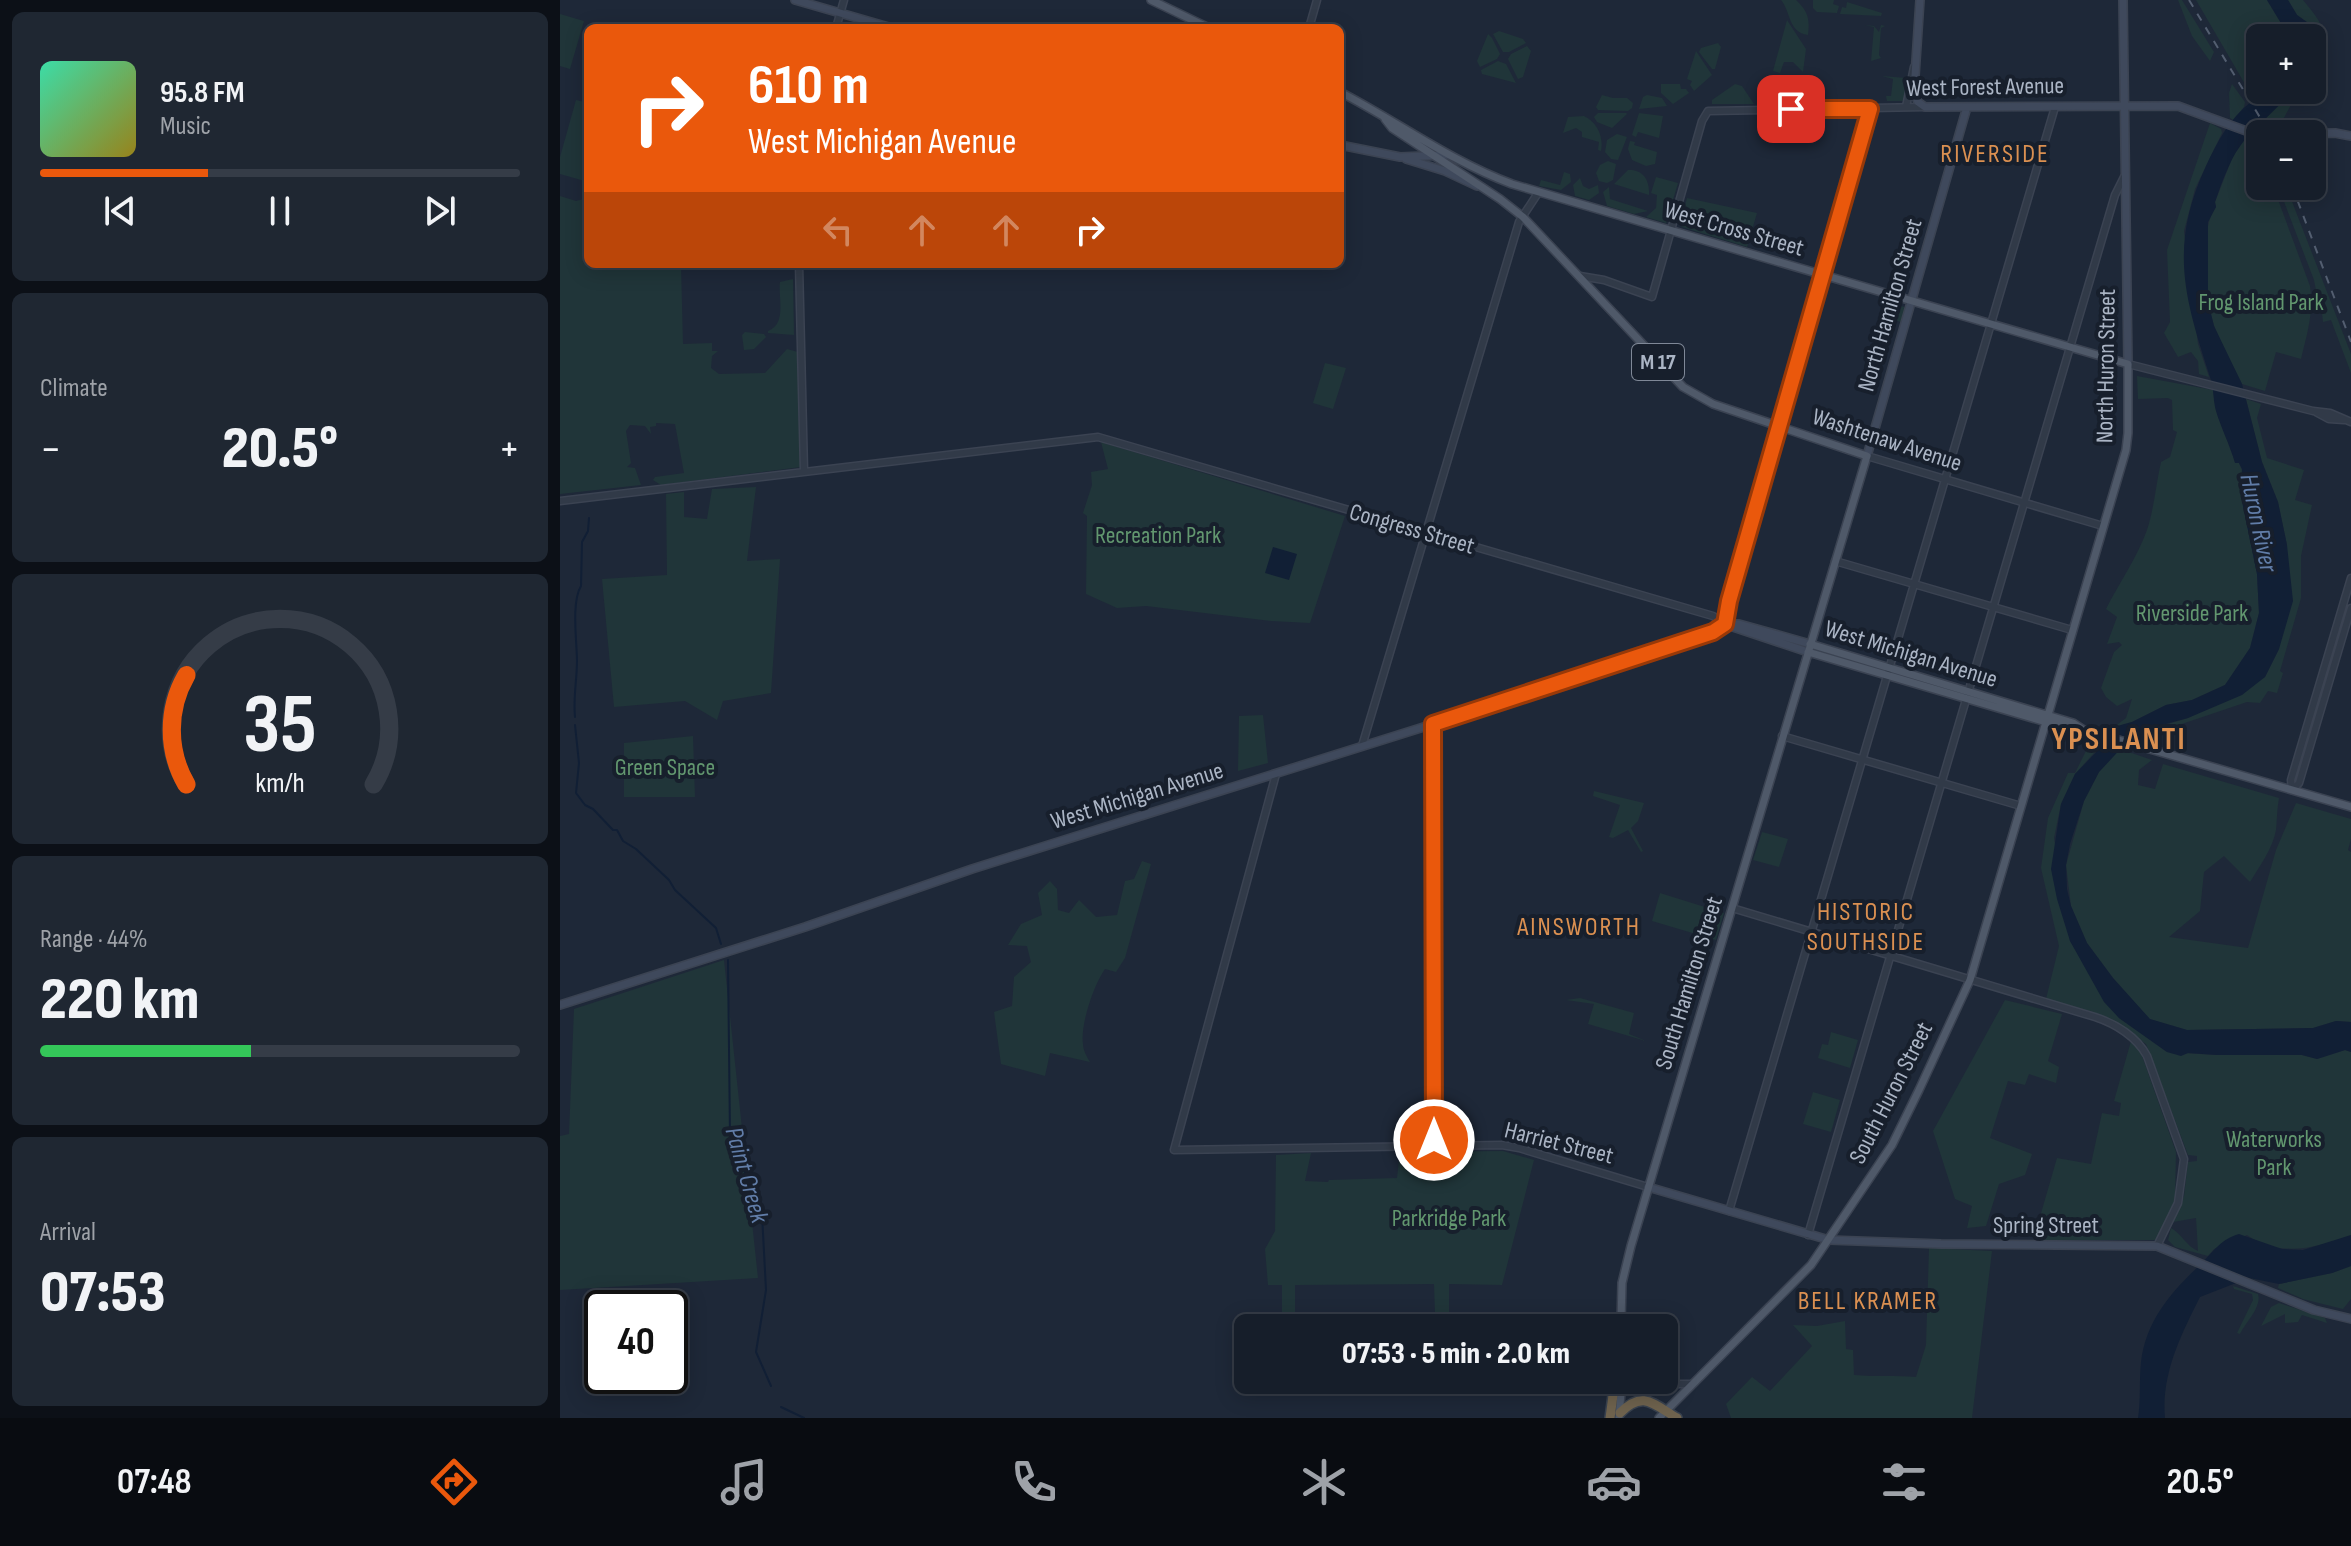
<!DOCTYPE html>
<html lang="en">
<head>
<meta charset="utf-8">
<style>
	body { margin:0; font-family:"Sofia Sans Condensed",sans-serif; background:#1f2732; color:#f1f3f6; height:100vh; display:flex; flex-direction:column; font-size:30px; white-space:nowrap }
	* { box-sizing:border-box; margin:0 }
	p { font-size:26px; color:#9ea2a8 }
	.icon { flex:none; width:44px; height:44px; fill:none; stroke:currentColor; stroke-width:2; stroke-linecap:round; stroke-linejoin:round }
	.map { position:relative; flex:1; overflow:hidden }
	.drawer { display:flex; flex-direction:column; gap:12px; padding:12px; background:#0c1017; width:560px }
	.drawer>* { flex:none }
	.hud { position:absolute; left:24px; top:24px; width:760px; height:244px; border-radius:12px; box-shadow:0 4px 20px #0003,0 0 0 2px #353c47; background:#ea580c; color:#fff; overflow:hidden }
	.buttons { position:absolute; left:1686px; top:24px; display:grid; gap:16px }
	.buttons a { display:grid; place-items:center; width:80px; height:80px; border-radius:12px; background:#161e2a; box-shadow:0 4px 20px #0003,0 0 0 2px #353c47; font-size:40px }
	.speed { position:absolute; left:24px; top:1290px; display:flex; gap:16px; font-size:40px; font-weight:700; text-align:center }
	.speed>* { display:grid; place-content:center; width:104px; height:104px; border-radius:50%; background:#161e2a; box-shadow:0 4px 20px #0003,0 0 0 2px #353c47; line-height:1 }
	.speed .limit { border:4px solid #111; border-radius:12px; background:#fff; color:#111 }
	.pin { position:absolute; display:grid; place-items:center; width:68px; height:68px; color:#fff; margin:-34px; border-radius:16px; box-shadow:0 4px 12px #0006 }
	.me { position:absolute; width:88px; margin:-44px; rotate:0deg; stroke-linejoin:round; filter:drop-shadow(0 0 6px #0008) }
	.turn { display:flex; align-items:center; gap:28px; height:168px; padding:0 32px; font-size:36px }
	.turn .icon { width:104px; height:104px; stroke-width:2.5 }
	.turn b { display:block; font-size:56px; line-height:68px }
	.lanes { display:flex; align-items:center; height:76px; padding:0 32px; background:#0003; justify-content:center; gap:40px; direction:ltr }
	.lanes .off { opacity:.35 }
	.big { font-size:60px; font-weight:800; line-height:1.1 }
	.drawer .tile { flex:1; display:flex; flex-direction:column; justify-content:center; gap:12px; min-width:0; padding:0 28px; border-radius:12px; background:#1f2732 }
	.drawer .dial { align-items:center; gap:0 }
	.dial svg { height:208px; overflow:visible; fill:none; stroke:#353c47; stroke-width:7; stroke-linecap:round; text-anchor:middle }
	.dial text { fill:#f1f3f6; stroke:none }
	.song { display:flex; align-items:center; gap:24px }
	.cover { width:96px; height:96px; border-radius:12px; background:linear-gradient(135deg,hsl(160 70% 55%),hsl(50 70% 35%)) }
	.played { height:8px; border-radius:4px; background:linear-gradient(90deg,#ea580c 35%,#353c47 35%) }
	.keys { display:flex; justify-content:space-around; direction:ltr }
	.heat { display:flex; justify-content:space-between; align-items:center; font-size:44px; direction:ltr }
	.charge { height:12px; border-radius:6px; background:linear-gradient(90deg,#34c759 44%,#353c47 0) }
	.trip { position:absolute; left:674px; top:1314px; width:444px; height:80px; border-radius:12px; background:#161e2a; box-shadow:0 4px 20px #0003,0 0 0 2px #353c47; font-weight:800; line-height:80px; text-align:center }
	.tabs { display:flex; height:128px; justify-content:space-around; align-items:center; background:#090c11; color:#9ea2a8 }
	.tabs .icon { width:56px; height:56px }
	.tabs .selected { color:#ea580c }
	.tabs b { font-size:36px; color:#f1f3f6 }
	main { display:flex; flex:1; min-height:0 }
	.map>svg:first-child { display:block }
	.green { fill:#203539 }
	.water { fill:#111f35 }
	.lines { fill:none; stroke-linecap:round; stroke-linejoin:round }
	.stream { stroke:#111f35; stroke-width:2 }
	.tertiary-casing { stroke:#3b4352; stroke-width:9 }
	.secondary-casing { stroke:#3b4352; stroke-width:10 }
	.primary-casing { stroke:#3b4352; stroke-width:10 }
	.motorway-casing { stroke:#39424f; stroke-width:12 }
	.tertiary { stroke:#313a48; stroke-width:6 }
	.secondary { stroke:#3f495c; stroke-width:7 }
	.primary { stroke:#4f5969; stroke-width:7 }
	.motorway { stroke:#6f634e; stroke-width:9 }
	.rail { stroke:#535e70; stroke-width:2; stroke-dasharray:8 8; stroke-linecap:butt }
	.route-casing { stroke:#983908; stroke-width:20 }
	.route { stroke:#ea580c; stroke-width:14 }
	.labels { text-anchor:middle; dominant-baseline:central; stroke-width:8; stroke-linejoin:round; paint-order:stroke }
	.shield { fill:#171f2c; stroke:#7f8897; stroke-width:2 }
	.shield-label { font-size:22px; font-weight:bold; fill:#abb5c5 }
	.street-label { font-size:24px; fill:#abb5c5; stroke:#171f2c }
	.park-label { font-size:24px; fill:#62976f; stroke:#171f2c }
	.neighbourhood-label { font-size:26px; letter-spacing:2px; fill:#db9051; stroke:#171f2c }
	.water-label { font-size:26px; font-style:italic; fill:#617da8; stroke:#171f2c }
	.district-label { font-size:32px; font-weight:bold; letter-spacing:2px; fill:#db9051; stroke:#171f2c }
</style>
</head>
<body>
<main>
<section class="drawer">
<div class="tile">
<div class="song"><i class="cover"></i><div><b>95.8 FM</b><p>Music</p></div></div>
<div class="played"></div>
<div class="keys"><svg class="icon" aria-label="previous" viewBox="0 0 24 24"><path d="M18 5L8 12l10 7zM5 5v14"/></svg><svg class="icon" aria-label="pause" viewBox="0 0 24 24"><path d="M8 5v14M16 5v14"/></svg><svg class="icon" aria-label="next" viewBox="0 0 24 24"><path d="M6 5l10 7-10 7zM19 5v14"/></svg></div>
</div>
<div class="tile"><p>Climate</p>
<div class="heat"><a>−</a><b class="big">20.5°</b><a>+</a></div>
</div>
<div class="tile dial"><svg viewBox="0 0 100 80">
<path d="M14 69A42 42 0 1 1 86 69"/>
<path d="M14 69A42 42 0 0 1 14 27" stroke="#ea580c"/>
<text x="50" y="56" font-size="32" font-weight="700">35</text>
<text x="50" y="72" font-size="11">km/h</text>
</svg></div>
<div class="tile"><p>Range · 44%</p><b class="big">220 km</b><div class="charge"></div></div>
<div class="tile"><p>Arrival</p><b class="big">07:53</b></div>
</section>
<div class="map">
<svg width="1791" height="1418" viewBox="0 0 1791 1418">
	<rect width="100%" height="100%" fill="#1e2838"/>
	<path class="green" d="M1221,0H1236C1248,11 1250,19 1248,35C1228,32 1231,12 1221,0Z
		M1253,0H1274L1273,4L1279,6L1277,13L1257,12L1253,8Z
		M1618,0H1622L1654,52L1650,61L1632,36Z
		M1636,0H1707L1730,38H1700V90H1707L1696,103Z
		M1728,0H1743C1766,28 1770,33 1752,67L1751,25L1737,15Z
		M1287,2L1322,13L1321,16L1280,14L1282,7L1286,8Z
		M0,14L24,21L10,69L0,66Z
		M1227,20L1246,49L1243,72L1233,62H1224L1220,73L1213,71Z
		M1305,25L1314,26L1319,32L1321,25L1325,26L1321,28L1319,55L1321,58L1311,61L1314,27Z
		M939,31L963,39L966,43L949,52H943L933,34Z
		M928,34L932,38L940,54L937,59L920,67L917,61Z
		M1158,43L1161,47L1155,69H1152L1139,52L1141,48Z
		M967,46L971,51L963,77L958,79L948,59L951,54Z
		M1136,51L1152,75L1134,91L1130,85L1132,81L1127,79Z
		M938,61L946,64L956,83L922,74L921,70Z
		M1322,76L1346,78L1344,101H1327L1326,96H1331L1333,79Z
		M1101,84H1120L1121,89H1126L1129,93L1113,104L1101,93Z
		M1175,84L1182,86L1194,104H1152V100Z
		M1672,84L1685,102L1684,107L1673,120L1670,118L1669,93Z
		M1730,90H1739L1719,127L1712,128L1706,118Z
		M1042,95L1053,98H1067L1073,103L1072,108L1068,111L1038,110L1036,107Z
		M1087,95L1102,98L1107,106L1079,109L1083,97Z
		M16,100L28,103V182L0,174V157Z
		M1038,113H1066L1067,114L1052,128L1037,122L1034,117Z
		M1079,113L1103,116L1099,138L1078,132L1076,137L1072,135Z
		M1024,116C1037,122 1044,137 1041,151L1038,150L1039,142L1022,137V132L1016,128L1003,133L1008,117Z
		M1650,123L1661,129L1662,133L1635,189L1624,231L1638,344L1649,377L1639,374L1638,361L1631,352L1618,357L1604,333L1610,322L1607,250Z
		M1057,134L1067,137L1058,160L1051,159L1045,152L1047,140Z
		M1686,138C1705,146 1700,168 1700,186H1713L1750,286C1754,312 1747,334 1741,359L1716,352L1705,391L1682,384C1673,365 1663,348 1655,328C1646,303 1638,229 1656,207L1655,202L1673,156Z
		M1070,141L1075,142L1074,145L1097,152L1095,164L1086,166L1072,160L1068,149Z
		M1048,161L1056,164L1053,180L1047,183L1039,181L1036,173L1040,165Z
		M1068,170C1083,169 1090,180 1089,195L1054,184Z
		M1004,172L1010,174L1011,182L1001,190L979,186L981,180L1000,185Z
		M1096,177L1118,183L1106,223L1086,217L1096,208L1097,195L1091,193Z
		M1020,178L1023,186L1029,189L1038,185L1039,193L1029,200L1015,196L1013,185Z
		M1718,186H1726L1791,354V373L1771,320L1763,322L1760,295H1757L1754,280Z
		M1049,187L1050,199L1088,211L1074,214L1047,206L1043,192Z
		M0,196L16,201L28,198V264H121L123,344L152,343V351H158L152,356L151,368L159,374L205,373L227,349L238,352L241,467L101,485L93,480L95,477L124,473L115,424L96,423V426L90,427L91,434L85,426L70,425L66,431L71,463L67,467L75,468L81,485L0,494Z
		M1127,198L1197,213L1187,247L1122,227L1120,224Z
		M233,279L234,335L208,333V331C227,324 218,298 220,282Z
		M1326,298L1333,303L1347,308L1341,322L1321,316Z
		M185,332L204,334L206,337L194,349L184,350L182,335Z
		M765,363L786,368L773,409L753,403Z
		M1577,376L1653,390L1656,410L1675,462L1679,463L1682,470L1681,496L1697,574L1699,613L1690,648L1665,685L1632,700L1606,705L1572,722L1554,727L1566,718L1572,699L1557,706L1546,697L1541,688L1554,652L1562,645L1559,642L1547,644L1557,617L1546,609C1559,583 1577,558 1587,530C1594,509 1596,484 1601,462L1610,457L1617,432L1613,430L1612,400L1608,398L1578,399Z
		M1686,399L1701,404L1697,418L1707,458L1744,470L1735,500L1752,505L1741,556V598L1720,671L1723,673L1717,693L1708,691L1700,703L1687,702L1604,730L1605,725L1628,718L1705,677L1719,649L1727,545L1718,502L1702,462Z
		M541,442L785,516L750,623L711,621L586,606L557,608L526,594L527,516L523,513L532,485L531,472L548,469Z
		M196,487L187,561L220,559L211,693L163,701L157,720L125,701L54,707L42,579L107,575L106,494L124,492V517L147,519L152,489Z
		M703,715L708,763L678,771L679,716Z
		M133,736L135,797H64V743Z
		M1532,739L1544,742L1515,774L1501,804L1494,838L1510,941L1559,1018L1607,1052L1657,1055H1742L1757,1059L1785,1050L1791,1052V1235C1757,1248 1719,1258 1687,1235L1654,1249L1648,1256L1615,1247L1608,1240L1611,1228C1622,1234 1626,1246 1638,1251L1636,1218L1613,1222L1624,1196L1628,1162L1637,1161V1156L1628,1155L1586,1044L1548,1018L1486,999L1499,946L1481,868L1488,818L1508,773H1515Z
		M1560,749L1592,760L1579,770L1578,785L1595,789L1603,764L1719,798C1717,809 1717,819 1716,830C1713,848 1699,867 1690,882L1664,856L1644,872L1640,911L1609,937L1688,948L1716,850L1736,803L1791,819V839L1788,850L1791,852V1022L1776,1021L1753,1028L1627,1030L1589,1019L1553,978L1527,943L1511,906L1506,865L1524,801L1539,772Z
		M1034,791L1084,803L1078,821L1071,828L1083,851L1081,852L1068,830L1053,838L1049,837L1060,805L1033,796Z
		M1202,832L1228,839L1219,867L1193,860Z
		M582,861L591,864L565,958L556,972L545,969C534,984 520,1025 523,1044C523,1050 527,1057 530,1062L490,1053L485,1076L441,1064L434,1012L452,1006L454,977L471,962L467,946L448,945L461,924L482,915L478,893L490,881L497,889L498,910L509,913L519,900L536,917L557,915L565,881L574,879Z
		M1100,893L1164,913L1156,940L1092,921Z
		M164,960L198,1278L0,1290V1136L9,1134L14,1009Z
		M1020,998L1074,1013L1069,1034L1086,1041L1028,1024L1034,1004L1006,1000Z
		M1445,1000L1502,1014L1488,1061L1499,1067L1496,1083L1469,1074L1465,1085L1448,1081L1430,1138L1472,1154L1465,1175L1439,1184L1426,1226L1407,1228L1412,1206L1395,1199L1373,1131Z
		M1271,1032L1298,1040L1290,1068L1258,1058L1262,1044L1268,1045Z
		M1571,1041L1580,1050L1616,1152L1615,1201L1596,1240H1478L1475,1234L1497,1158L1531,1164L1542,1113L1559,1116L1561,1103L1554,1101Z
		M1253,1092L1280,1100L1271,1132L1243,1124Z
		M943,1151L974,1160L942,1285L889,1284V1314H875L874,1284L735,1285V1316H722V1285H708L705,1249L715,1231L716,1155L751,1153L745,1181L768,1182L769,1180L837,1178L840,1152Z
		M1369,1248L1432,1251L1412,1418H1171L1166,1404L1192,1377L1210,1391L1252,1346L1233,1325L1257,1326L1285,1321L1286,1349L1293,1350L1294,1375C1316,1377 1335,1375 1356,1377L1366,1345Z
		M1791,1266V1299L1783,1309L1743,1299L1718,1288L1719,1284L1772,1273Z
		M1673,1286L1698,1294C1702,1307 1686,1322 1680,1334L1677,1333L1693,1300L1692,1294L1674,1289Z
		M1719,1303L1765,1318L1767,1323L1742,1315L1738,1322L1725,1323V1314L1701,1326L1711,1307Z"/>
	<path class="water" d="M1707,0H1728L1737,15L1751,25L1752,39L1730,38Z
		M1707,90H1730C1720,109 1700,121 1686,138C1671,156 1663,179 1655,202L1656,207L1648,222V302L1654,326L1682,384L1702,462L1718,502L1727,545L1733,601L1719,649L1705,677L1682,695L1628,718L1583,730L1566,743L1539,772L1524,801L1510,844L1506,865L1507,889L1511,906L1527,943L1553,978L1590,1019L1627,1030L1753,1028L1776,1021L1791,1022V1052L1785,1050L1757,1059L1742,1055H1657L1628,1053L1621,1056L1607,1052L1559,1018L1544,1002L1510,941L1497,899L1491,869L1501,804L1515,774L1555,733L1554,727L1572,722L1606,705L1632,700L1665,685L1690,648L1699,613L1697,574L1681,496L1682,469L1679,463H1675C1670,445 1661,428 1656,411C1653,401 1654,390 1651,380C1625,299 1608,248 1646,166C1657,142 1670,118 1691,102L1696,103Z
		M713,547L737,554L729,580L705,573Z
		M1679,1234L1722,1249L1743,1250L1791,1235V1266L1772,1273L1719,1284L1660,1272L1676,1283L1640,1297C1621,1335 1601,1374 1605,1418H1578C1581,1400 1579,1381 1581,1362C1586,1320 1612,1291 1641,1264C1654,1251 1661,1239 1679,1234Z"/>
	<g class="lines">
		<path class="stream" d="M15,717C13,698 17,679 17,661C17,643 11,602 21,586L22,542L28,531L29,518
			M15,725L19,763L16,793L25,805L33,809L53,830H57L63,841L76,849L109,880L115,890L156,928L161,944
			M168,960L170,1136L202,1214L206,1290L196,1352L211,1386
			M221,1407L244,1418"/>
		<g class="tertiary-casing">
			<path id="tertiary" d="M276,28L284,0
				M749,28L757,0
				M1346,107L1354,67
				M239,264L244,471
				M1020,276L1044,280L1092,297L1142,121L1148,111L1365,107
				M1568,364L1753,411L1770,413L1791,422
				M1756,412L1769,419L1784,420
				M1307,456L1543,526
				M0,501L538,437L1153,616L1165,624
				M1275,561L1512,630
				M1165,624V614L1310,109
				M873,724L874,1146
				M1222,736L1461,806
				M802,746L950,252L959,222L978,193
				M716,774L614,1150L942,1145L959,1148L1088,1187
				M1732,790L1731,780L1791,578
				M1732,790L1739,783L1791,608
				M1172,908L1535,1017C1556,1024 1577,1037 1587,1056L1624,1159L1618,1203L1597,1246
				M1169,1211L1495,107
				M1248,1235L1555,195L1564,177
				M1062,1384H1131"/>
		</g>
		<g class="secondary-casing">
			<path id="secondary" d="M235,0L332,28
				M1360,0L1354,91L1358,102L1365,107L1618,106L1700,136
				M1563,0L1568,364
				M1732,134L1775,133L1791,136
				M780,145L840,157L887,155
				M846,159L885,171L917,186
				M1307,456L1407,107
				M1167,625L1248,652
				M0,1005L245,927L412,869L956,698L1153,632L1165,624H1179L1250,644
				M1088,1187L1269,1240L1381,1244L1597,1246L1754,1310L1791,1319"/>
		</g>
		<g class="primary-casing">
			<path id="primary" d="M591,0L649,28
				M780,92C838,122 890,161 952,184L1568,364V433L1566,450L1410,980L1359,1090L1332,1145L1251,1265L1099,1418
				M825,119L832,128L940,199L963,217L1123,387L1153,404L1307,456L1071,1246L1062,1283L1061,1322
				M1250,644L1513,723L1522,729
				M1248,652L1510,729L1524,730L1791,807
				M1059,1418L1062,1380"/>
		</g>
		<g class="motorway-casing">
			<path id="motorway" d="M1060,1328L1061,1320
				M1060,1413C1083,1390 1093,1404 1117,1418
				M1050,1418L1055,1380"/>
		</g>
		<use href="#tertiary" class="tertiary"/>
		<use href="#secondary" class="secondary"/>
		<use href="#primary" class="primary"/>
		<use href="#motorway" class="motorway"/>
		<path class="rail" d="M1629,0L1710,134
			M1732,186L1791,342"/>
	</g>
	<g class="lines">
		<g class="route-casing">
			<path id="route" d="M874,1140L873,724L1153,632L1165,624L1169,601L1310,109H1231"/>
		</g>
		<use href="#route" class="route"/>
	</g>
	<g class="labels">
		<rect class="shield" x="1072" y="344" width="52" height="36" rx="6"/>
		<g class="shield-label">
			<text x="1098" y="362">M 17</text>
		</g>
		<g class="street-label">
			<text transform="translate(1425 87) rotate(-1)">West Forest Avenue</text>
			<text transform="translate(1174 229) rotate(16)">West Cross Street</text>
			<text transform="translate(1330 305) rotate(-74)">North Hamilton Street</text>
			<text transform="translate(1546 366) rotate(-89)">North Huron Street</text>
			<text transform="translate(1327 440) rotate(18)">Washtenaw Avenue</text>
			<text transform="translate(852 529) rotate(16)">Congress Street</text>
			<text transform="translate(1351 654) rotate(17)">West Michigan Avenue</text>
			<text transform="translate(577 796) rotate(-17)">West Michigan Avenue</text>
			<text transform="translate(1129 983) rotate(-73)">South Hamilton Street</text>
			<text transform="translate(1331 1093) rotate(-63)">South Huron Street</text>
			<text transform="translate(999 1143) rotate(14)">Harriet Street</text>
			<text x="1486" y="1225">Spring Street</text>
		</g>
		<g class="park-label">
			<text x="1701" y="302">Frog Island Park</text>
			<text x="598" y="535">Recreation Park</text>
			<text x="1632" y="613">Riverside Park</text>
			<text x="105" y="767">Green Space</text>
			<text x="1714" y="1139">Waterworks<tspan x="1714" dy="28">Park</tspan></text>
			<text x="889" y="1218">Parkridge Park</text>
		</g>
		<g class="neighbourhood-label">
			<text x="1435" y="154">RIVERSIDE</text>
			<text x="1306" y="912">HISTORIC<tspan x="1306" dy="30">SOUTHSIDE</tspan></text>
			<text x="1019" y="927">AINSWORTH</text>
			<text x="1308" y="1301">BELL KRAMER</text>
		</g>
		<g class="water-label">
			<text transform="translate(1698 523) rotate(78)">Huron River</text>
			<text transform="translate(186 1175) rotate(74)">Paint Creek</text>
		</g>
		<g class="district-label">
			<text x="1559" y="739">YPSILANTI</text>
		</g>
	</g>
</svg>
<div class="buttons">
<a>+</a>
<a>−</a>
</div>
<div class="speed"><div class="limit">40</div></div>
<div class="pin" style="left:1231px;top:109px;background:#d93025"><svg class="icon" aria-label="arrive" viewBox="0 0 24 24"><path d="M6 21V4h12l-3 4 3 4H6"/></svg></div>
<svg class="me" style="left:874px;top:1140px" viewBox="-20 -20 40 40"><circle r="17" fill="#ea580c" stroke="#fff" stroke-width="3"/><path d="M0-11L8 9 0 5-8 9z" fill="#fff"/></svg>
<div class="trip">07:53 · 5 min · 2.0 km</div>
<div class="hud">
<div class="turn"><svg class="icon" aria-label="right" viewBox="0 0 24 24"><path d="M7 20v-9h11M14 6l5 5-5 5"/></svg><div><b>610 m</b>West Michigan Avenue</div></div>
<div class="lanes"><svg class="icon off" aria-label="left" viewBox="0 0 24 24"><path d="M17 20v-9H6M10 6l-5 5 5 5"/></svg><svg class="icon off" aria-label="ahead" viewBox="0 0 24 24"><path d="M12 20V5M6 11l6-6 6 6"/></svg><svg class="icon off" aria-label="ahead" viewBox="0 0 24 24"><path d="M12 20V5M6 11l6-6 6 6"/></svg><svg class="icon" aria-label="right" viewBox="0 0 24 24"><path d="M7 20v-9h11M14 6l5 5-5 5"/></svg></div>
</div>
</div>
</main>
<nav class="tabs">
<b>07:48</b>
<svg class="icon selected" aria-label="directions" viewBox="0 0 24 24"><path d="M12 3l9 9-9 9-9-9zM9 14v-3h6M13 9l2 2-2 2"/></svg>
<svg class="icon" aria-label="music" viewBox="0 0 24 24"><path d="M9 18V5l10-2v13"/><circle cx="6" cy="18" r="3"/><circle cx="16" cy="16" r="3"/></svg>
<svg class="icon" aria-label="phone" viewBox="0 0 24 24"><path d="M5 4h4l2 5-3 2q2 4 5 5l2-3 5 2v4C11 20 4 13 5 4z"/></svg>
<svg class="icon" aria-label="climate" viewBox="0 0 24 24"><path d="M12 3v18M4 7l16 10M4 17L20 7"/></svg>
<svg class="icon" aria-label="car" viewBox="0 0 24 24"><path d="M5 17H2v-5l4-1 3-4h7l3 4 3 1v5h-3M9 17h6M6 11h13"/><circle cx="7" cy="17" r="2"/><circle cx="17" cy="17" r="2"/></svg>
<svg class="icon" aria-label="filters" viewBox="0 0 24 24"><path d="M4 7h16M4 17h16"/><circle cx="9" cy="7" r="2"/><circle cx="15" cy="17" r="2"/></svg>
<b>20.5°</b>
</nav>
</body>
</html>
